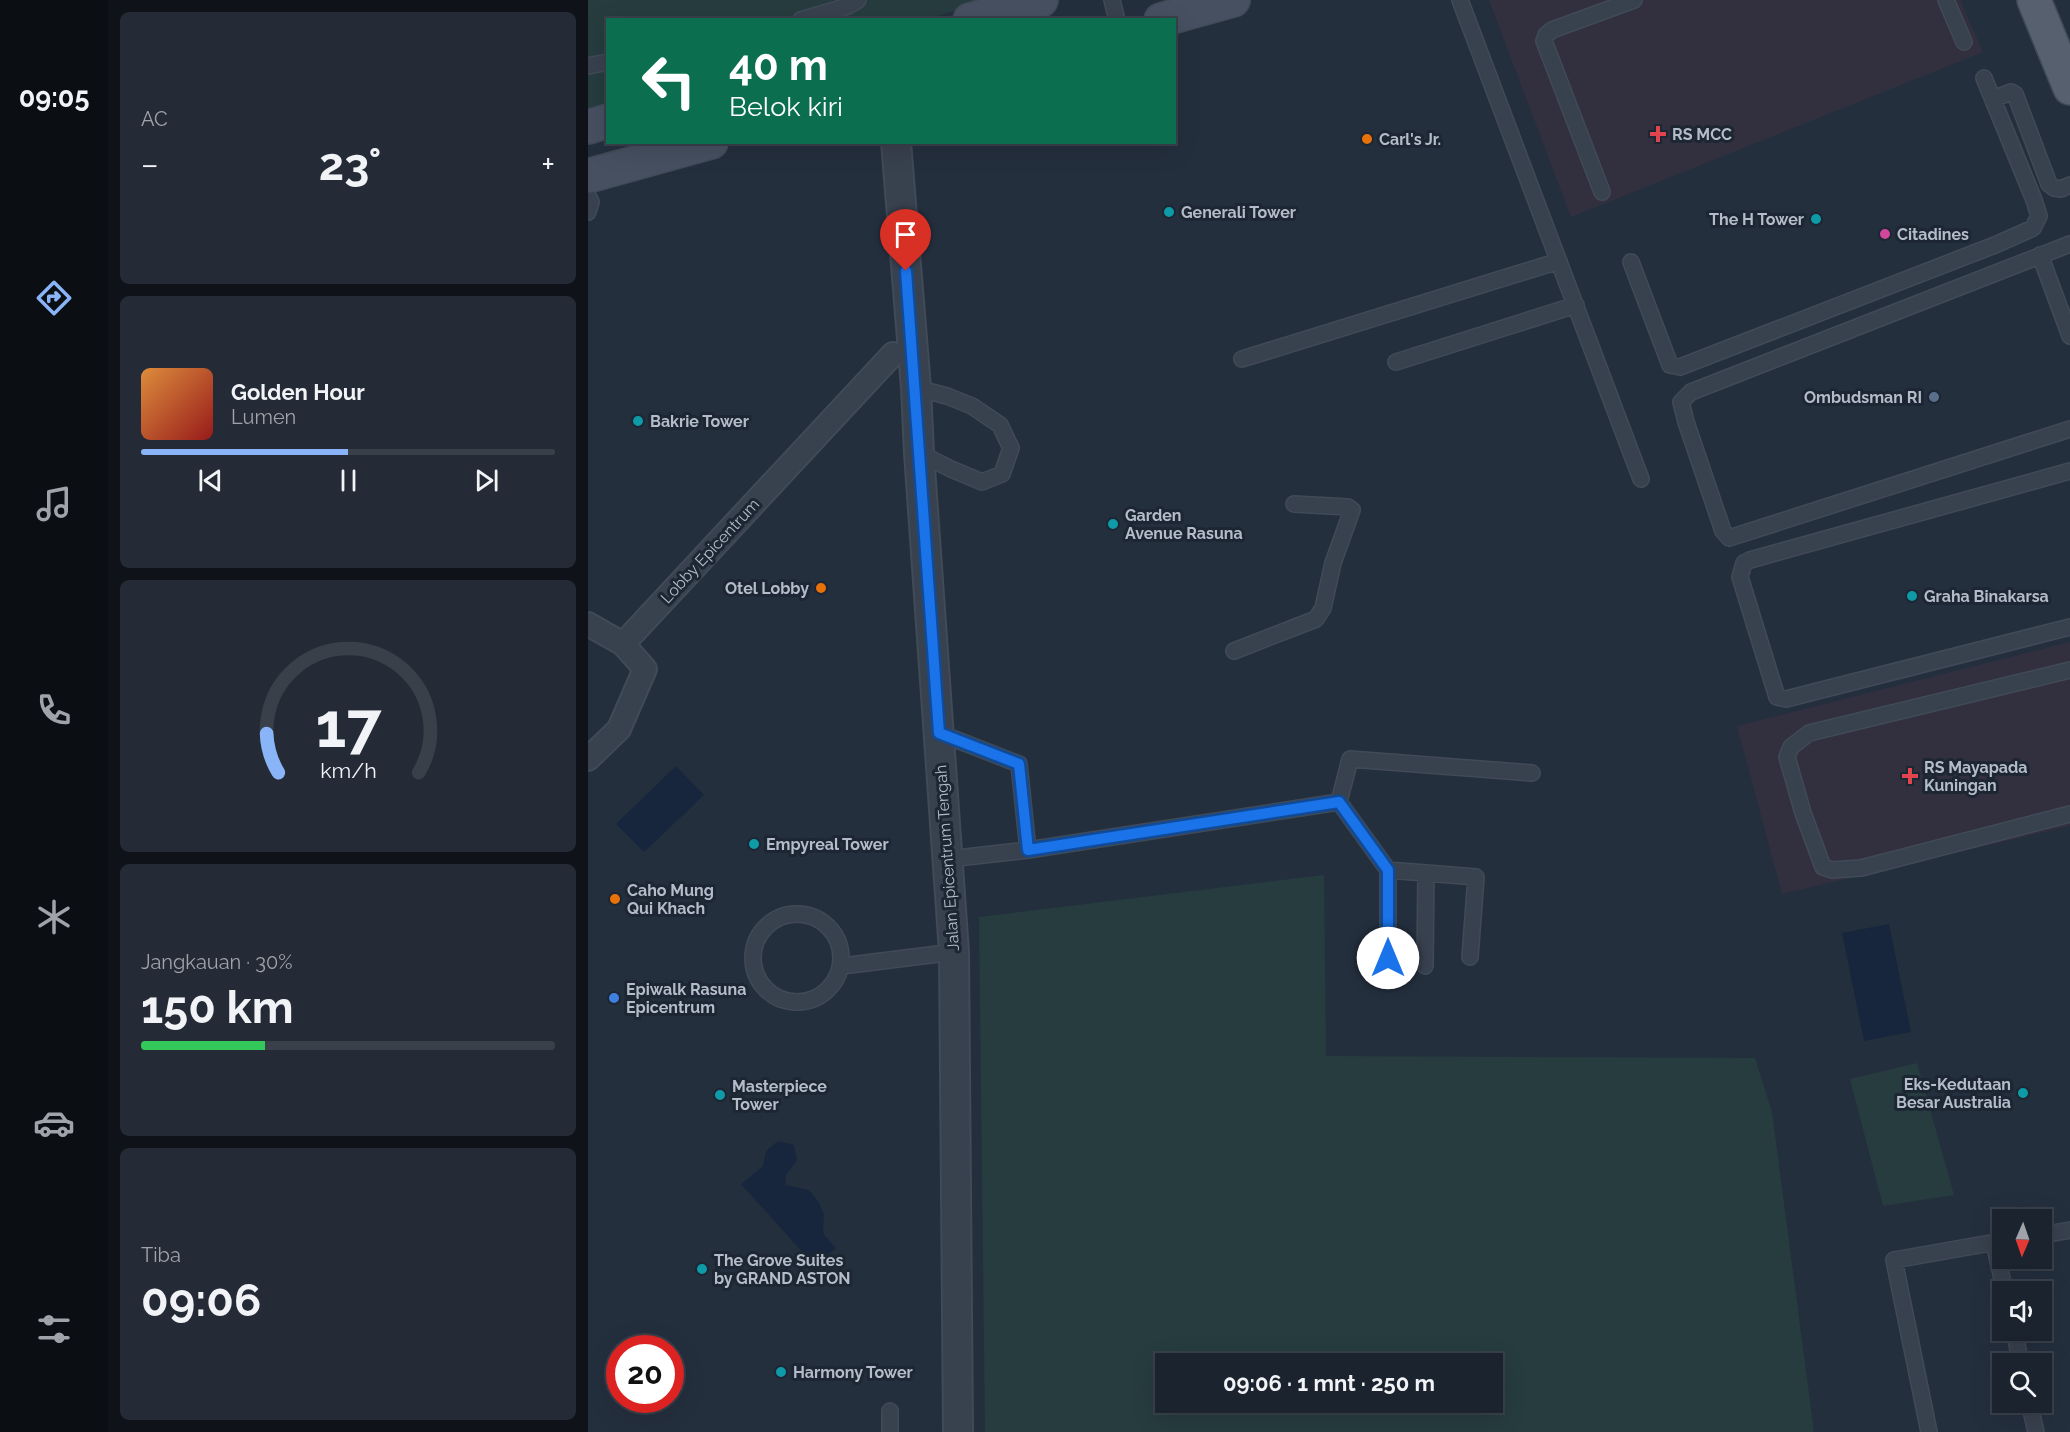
<!DOCTYPE html>
<html lang="id">
<head>
<meta charset="utf-8">
<style>
	body { margin:0; font-family:Raleway,sans-serif; background:#242b36; color:#f1f3f6; height:100vh; display:flex; flex-direction:column; font-size:22px; white-space:nowrap }
	* { box-sizing:border-box; margin:0 }
	p { font-size:20px; color:#a0a4aa }
	.icon { flex:none; width:33px; height:33px; fill:none; stroke:currentColor; stroke-width:2; stroke-linecap:round; stroke-linejoin:round }
	.map { position:relative; flex:1; overflow:hidden }
	.sheet { display:flex; flex-direction:column; gap:12px; padding:12px; background:#0f1319; width:480px }
	.sheet>* { flex:none }
	.top-card { position:absolute; left:18px; top:18px; width:570px; height:126px; border-radius:0px; box-shadow:0 6px 24px #0002,0 0 0 2px #39404a; background:#0b6e4f; color:#fff; overflow:hidden }
	.needle { width:39px; rotate:182deg }
	.controls { position:absolute; left:1404px; top:1209px; display:grid; gap:12px }
	.controls a { display:grid; place-items:center; width:60px; height:60px; border-radius:0px; background:#1b232e; box-shadow:0 6px 24px #0002,0 0 0 2px #39404a; font-size:30px }
	.speed { position:absolute; left:18px; top:1335px; display:flex; gap:12px; font-size:30px; font-weight:700; text-align:center }
	.speed>* { display:grid; place-content:center; width:78px; height:78px; border-radius:50%; background:#1b232e; box-shadow:0 6px 24px #0002,0 0 0 2px #39404a; line-height:1 }
	.speed .limit { border:9px solid #d22; background:#fff; color:#111 }
	.pin { position:absolute; display:grid; place-items:center; width:51px; height:51px; color:#fff; margin:-62px -26px; border-radius:50% 50% 50% 0; rotate:-45deg; box-shadow:0 0 6px #0007 }
	.pin .icon { rotate:45deg }
	.me { position:absolute; width:66px; margin:-33px; rotate:0deg; stroke-linejoin:round; filter:drop-shadow(0 0 4px #0008) }
	.turn { display:flex; align-items:center; gap:21px; height:126px; padding:0 24px; font-size:27px }
	.turn .icon { width:78px; height:78px; stroke-width:2.5 }
	.turn b { display:block; font-size:42px; line-height:51px }
	.big { font-size:45px; font-weight:700; line-height:1.1 }
	.sheet .card { flex:1; display:flex; flex-direction:column; justify-content:center; gap:9px; min-width:0; padding:0 21px; border-radius:9px; background:#242b36 }
	.sheet .dial { align-items:center; gap:0 }
	.dial svg { height:156px; overflow:visible; fill:none; stroke:#39404a; stroke-width:7; stroke-linecap:round; text-anchor:middle }
	.dial text { fill:#f1f3f6; stroke:none }
	.song { display:flex; align-items:center; gap:18px }
	.cover { width:72px; height:72px; border-radius:9px; background:linear-gradient(135deg,hsl(30 70% 55%),hsl(0 70% 35%)) }
	.played { height:6px; border-radius:3px; background:linear-gradient(90deg,#8ab4f8 50%,#39404a 50%) }
	.keys { display:flex; justify-content:space-around; direction:ltr }
	.heat { display:flex; justify-content:space-between; align-items:center; font-size:33px; direction:ltr }
	.charge { height:9px; border-radius:4px; background:linear-gradient(90deg,#34c759 30%,#39404a 0) }
	.trip { position:absolute; left:567px; top:1353px; width:348px; height:60px; border-radius:0px; background:#1b232e; box-shadow:0 6px 24px #0002,0 0 0 2px #39404a; font-weight:700; line-height:60px; text-align:center }
	main { display:flex; flex:1; min-height:0 }
	.menu { display:flex; flex-direction:column; width:108px; justify-content:space-around; align-items:center; background:#0b0e12; color:#a0a4aa }
	.menu .icon { width:42px; height:42px }
	.menu .active { color:#8ab4f8 }
	.menu b { font-size:27px; color:#f1f3f6 }
	.map>svg:first-child { display:block }
	.medical { fill:#32303f }
	.green { fill:#263c3f; fill-rule:evenodd }
	.water { fill:#17263c }
	.lines { fill:none; stroke-linecap:round; stroke-linejoin:round }
	.service-casing { stroke:#414a57; stroke-width:18 }
	.pedestrian-casing { stroke:#414a57; stroke-width:26 }
	.minor-casing { stroke:#414a57; stroke-width:32 }
	.secondary-casing { stroke:#414a57; stroke-width:36 }
	.primary-casing { stroke:#414a57; stroke-width:36 }
	.service { stroke:#38414e; stroke-width:15 }
	.pedestrian { stroke:#38414e; stroke-width:22 }
	.minor { stroke:#38414e; stroke-width:28 }
	.secondary { stroke:#465061; stroke-width:33 }
	.primary { stroke:#56606e; stroke-width:33 }
	.route-casing { stroke:#114b97; stroke-width:15 }
	.route { stroke:#1a73e8; stroke-width:10 }
	.health-dot { fill:#e0444e; stroke:#1d2633; stroke-width:2 }
	.food-dot { fill:#e8710a; stroke:#1d2633; stroke-width:2 }
	.culture-dot { fill:#0f9aa8; stroke:#1d2633; stroke-width:2 }
	.hotel-dot { fill:#d1479c; stroke:#1d2633; stroke-width:2 }
	.service-dot { fill:#5c6f8a; stroke:#1d2633; stroke-width:2 }
	.shop-dot { fill:#3f7fe0; stroke:#1d2633; stroke-width:2 }
	.labels { text-anchor:middle; dominant-baseline:central; stroke-width:6; stroke-linejoin:round; paint-order:stroke }
	.poi-label { font-size:16px; font-weight:bold; fill:#b4bcc9; stroke:#1d2633; text-anchor:start }
	.street-label { font-size:16px; fill:#b4bcc9; stroke:#1d2633 }
</style>
</head>
<body>
<main>
<nav class="menu">
<b>09:05</b>
<svg class="icon active" aria-label="directions" viewBox="0 0 24 24"><path d="M12 3l9 9-9 9-9-9zM9 14v-3h6M13 9l2 2-2 2"/></svg>
<svg class="icon" aria-label="music" viewBox="0 0 24 24"><path d="M9 18V5l10-2v13"/><circle cx="6" cy="18" r="3"/><circle cx="16" cy="16" r="3"/></svg>
<svg class="icon" aria-label="phone" viewBox="0 0 24 24"><path d="M5 4h4l2 5-3 2q2 4 5 5l2-3 5 2v4C11 20 4 13 5 4z"/></svg>
<svg class="icon" aria-label="climate" viewBox="0 0 24 24"><path d="M12 3v18M4 7l16 10M4 17L20 7"/></svg>
<svg class="icon" aria-label="car" viewBox="0 0 24 24"><path d="M5 17H2v-5l4-1 3-4h7l3 4 3 1v5h-3M9 17h6M6 11h13"/><circle cx="7" cy="17" r="2"/><circle cx="17" cy="17" r="2"/></svg>
<svg class="icon" aria-label="filters" viewBox="0 0 24 24"><path d="M4 7h16M4 17h16"/><circle cx="9" cy="7" r="2"/><circle cx="15" cy="17" r="2"/></svg>
</nav>
<section class="sheet">
<div class="card"><p>AC</p>
<div class="heat"><a>−</a><b class="big">23°</b><a>+</a></div>
</div>
<div class="card">
<div class="song"><i class="cover"></i><div><b>Golden Hour</b><p>Lumen</p></div></div>
<div class="played"></div>
<div class="keys"><svg class="icon" aria-label="previous" viewBox="0 0 24 24"><path d="M18 5L8 12l10 7zM5 5v14"/></svg><svg class="icon" aria-label="pause" viewBox="0 0 24 24"><path d="M8 5v14M16 5v14"/></svg><svg class="icon" aria-label="next" viewBox="0 0 24 24"><path d="M6 5l10 7-10 7zM19 5v14"/></svg></div>
</div>
<div class="card dial"><svg viewBox="0 0 100 80">
<path d="M14 69A42 42 0 1 1 86 69"/>
<path d="M14 69A42 42 0 0 1 8 49" stroke="#8ab4f8"/>
<text x="50" y="56" font-size="32" font-weight="700">17</text>
<text x="50" y="72" font-size="11">km/h</text>
</svg></div>
<div class="card"><p>Jangkauan · 30%</p><b class="big">150 km</b><div class="charge"></div></div>
<div class="card"><p>Tiba</p><b class="big">09:06</b></div>
</section>
<div class="map">
<svg width="1482" height="1432" viewBox="0 0 1482 1432">
	<rect width="100%" height="100%" fill="#242f3e"/>
	<path class="medical" d="M901,0H1372L1395,52L983,217Z
		M1482,642V826L1194,894L1149,726Z"/>
	<path class="green" d="M0,0H407L338,19L20,20L19,109L0,114Z
		M736,875L738,1056L1167,1058L1184,1112L1226,1432H397L391,917ZM578,1364H904V1402H578Z
		M1329,1063L1366,1195L1295,1206L1262,1079Z"/>
	<path class="water" d="M88,766L116,795L56,852L28,824Z
		M1301,924L1323,1032L1276,1041L1254,933Z
		M190,1141L206,1145L209,1160L198,1175L197,1185L221,1190L230,1201L236,1214L235,1232L237,1236L248,1248L227,1266L153,1184L175,1166L178,1151Z"/>
	<g class="lines">
		<g class="service-casing">
			<path id="service" d="M524,0L529,20
				M872,0L1053,479
				M1358,0L1376,42
				M213,20L260,6L270,0
				M0,66L20,62
				M1405,99L1423,92L1427,94L1461,184L1466,188L1473,189L1482,185
				M1014,192L956,41L958,35L964,30L1046,0
				M0,196L3,202L0,212
				M1482,244L1103,392L1093,402L1098,422L1135,531L1141,538L1482,429
				M1452,255L1482,336
				M1043,262L1082,365L1092,367L1407,245L1445,228L1451,216L1446,200L1396,78
				M654,359L971,261
				M808,362L988,305
				M328,388L359,396L384,406L412,425L423,448L414,474L394,482L363,469L331,453
				M1482,471L1162,560L1156,563L1152,577L1189,697L1198,699L1482,627
				M646,651L728,619L735,608L745,563L764,510L760,507L706,504
				M1482,670L1221,733L1203,747L1199,757L1215,813L1235,867L1244,870L1273,868L1482,814
				M351,733L431,764L440,850
				M751,802L800,870L888,877L882,957
				M751,802L762,759L944,773
				M360,859L440,850L751,802
				M165 958a44 44 0 1 1 88 0a44 44 0 1 1-88 0Z
				M800,958V870
				M254,966L366,952
				M837,966L838,873
				M1454,1235L1482,1230
				M1406,1243L1417,1292
				M1426,1330L1433,1364
				M1441,1402L1448,1432
				M302,1432V1411
				M1341,1432L1306,1260L1414,1241"/>
		</g>
		<g class="pedestrian-casing">
			<path id="pedestrian" d="M0,624L35,644L57,669L31,729L0,759
				M35,644L305,354"/>
		</g>
		<g class="minor-casing">
			<path id="minor" d="M308,142L328,388L331,453L366,952L370,1432"/>
		</g>
		<g class="secondary-casing">
			<path id="secondary" d="M382,20L453,0
				M573,20L645,0
				M0,127L20,121
				M0,176L123,142"/>
		</g>
		<g class="primary-casing">
			<path id="primary" d="M1446,0L1482,88"/>
		</g>
		<use href="#service" class="service"/>
		<use href="#pedestrian" class="pedestrian"/>
		<use href="#minor" class="minor"/>
		<use href="#secondary" class="secondary"/>
		<use href="#primary" class="primary"/>
	</g>
	<g class="lines">
		<g class="route-casing">
			<path id="route" d="M318,271L351,733L431,764L440,850L751,802L800,870V958"/>
		</g>
		<use href="#route" class="route"/>
	</g>
	<g class="health-dot">
		<path d="M1067 125h6v6h6v6h-6v6h-6v-6h-6v-6h6z"/>
		<path d="M1319 767h6v6h6v6h-6v6h-6v-6h-6v-6h6z"/>
	</g>
	<g class="food-dot">
		<circle cx="779" cy="139" r="6"/>
		<circle cx="233" cy="588" r="6"/>
		<circle cx="27" cy="899" r="6"/>
	</g>
	<g class="culture-dot">
		<circle cx="581" cy="212" r="6"/>
		<circle cx="1228" cy="219" r="6"/>
		<circle cx="50" cy="421" r="6"/>
		<circle cx="525" cy="524" r="6"/>
		<circle cx="1324" cy="596" r="6"/>
		<circle cx="166" cy="844" r="6"/>
		<circle cx="1435" cy="1093" r="6"/>
		<circle cx="132" cy="1095" r="6"/>
		<circle cx="114" cy="1269" r="6"/>
		<circle cx="193" cy="1372" r="6"/>
	</g>
	<circle class="hotel-dot" cx="1297" cy="234" r="6"/>
	<circle class="service-dot" cx="1346" cy="397" r="6"/>
	<circle class="shop-dot" cx="26" cy="998" r="6"/>
	<g class="labels">
		<g class="poi-label">
			<text x="1084" y="134">RS MCC</text>
			<text x="791" y="139">Carl's Jr.</text>
			<text x="593" y="212">Generali Tower</text>
			<text x="1216" y="219" text-anchor="end">The H Tower</text>
			<text x="1309" y="234">Citadines</text>
			<text x="1334" y="397" text-anchor="end">Ombudsman RI</text>
			<text x="62" y="421">Bakrie Tower</text>
			<text x="537" y="515">Garden<tspan x="537" dy="18">Avenue Rasuna</tspan></text>
			<text x="221" y="588" text-anchor="end">Otel Lobby</text>
			<text x="1336" y="596">Graha Binakarsa</text>
			<text x="1336" y="767">RS Mayapada<tspan x="1336" dy="18">Kuningan</tspan></text>
			<text x="178" y="844">Empyreal Tower</text>
			<text x="39" y="890">Caho Mung<tspan x="39" dy="18">Qui Khach</tspan></text>
			<text x="38" y="989">Epiwalk Rasuna<tspan x="38" dy="18">Epicentrum</tspan></text>
			<text x="1423" y="1084" text-anchor="end">Eks-Kedutaan<tspan x="1423" dy="18">Besar Australia</tspan></text>
			<text x="144" y="1086">Masterpiece<tspan x="144" dy="18">Tower</tspan></text>
			<text x="126" y="1260">The Grove Suites<tspan x="126" dy="18">by GRAND ASTON</tspan></text>
			<text x="205" y="1372">Harmony Tower</text>
		</g>
		<g class="street-label">
			<text transform="translate(122 551) rotate(-47)">Lobby Epicentrum</text>
			<text transform="translate(359 858) rotate(-94)">Jalan Epicentrum Tengah</text>
		</g>
	</g>
</svg>
<div class="controls">
<a><svg class="needle" viewBox="-14 -14 28 28"><path d="M0-13l5 13h-10z" fill="#e53935"/><path d="M0 13l5-13h-10z" fill="#a0a4aa"/></svg></a>
<a><svg class="icon" aria-label="sound" viewBox="0 0 24 24"><path d="M4 9h4l5-4v14l-5-4H4zM17 9q2 3 0 6"/></svg></a>
<a><svg class="icon" aria-label="search" viewBox="0 0 24 24"><circle cx="10" cy="10" r="6"/><path d="M15 15l6 6"/></svg></a>
</div>
<div class="speed"><div class="limit">20</div></div>
<div class="pin" style="left:318px;top:271px;background:#d93025"><svg class="icon" aria-label="arrive" viewBox="0 0 24 24"><path d="M6 21V4h12l-3 4 3 4H6"/></svg></div>
<svg class="me" style="left:800px;top:958px" viewBox="-20 -20 40 40"><circle r="19" fill="#fff"/><path d="M0-13L10 11 0 6-10 11z" fill="#1a73e8"/></svg>
<div class="trip">09:06 · 1 mnt · 250 m</div>
<div class="top-card">
<div class="turn"><svg class="icon" aria-label="left" viewBox="0 0 24 24"><path d="M17 20v-9H6M10 6l-5 5 5 5"/></svg><div><b>40 m</b>Belok kiri</div></div>
</div>
</div>
</main>
</body>
</html>
